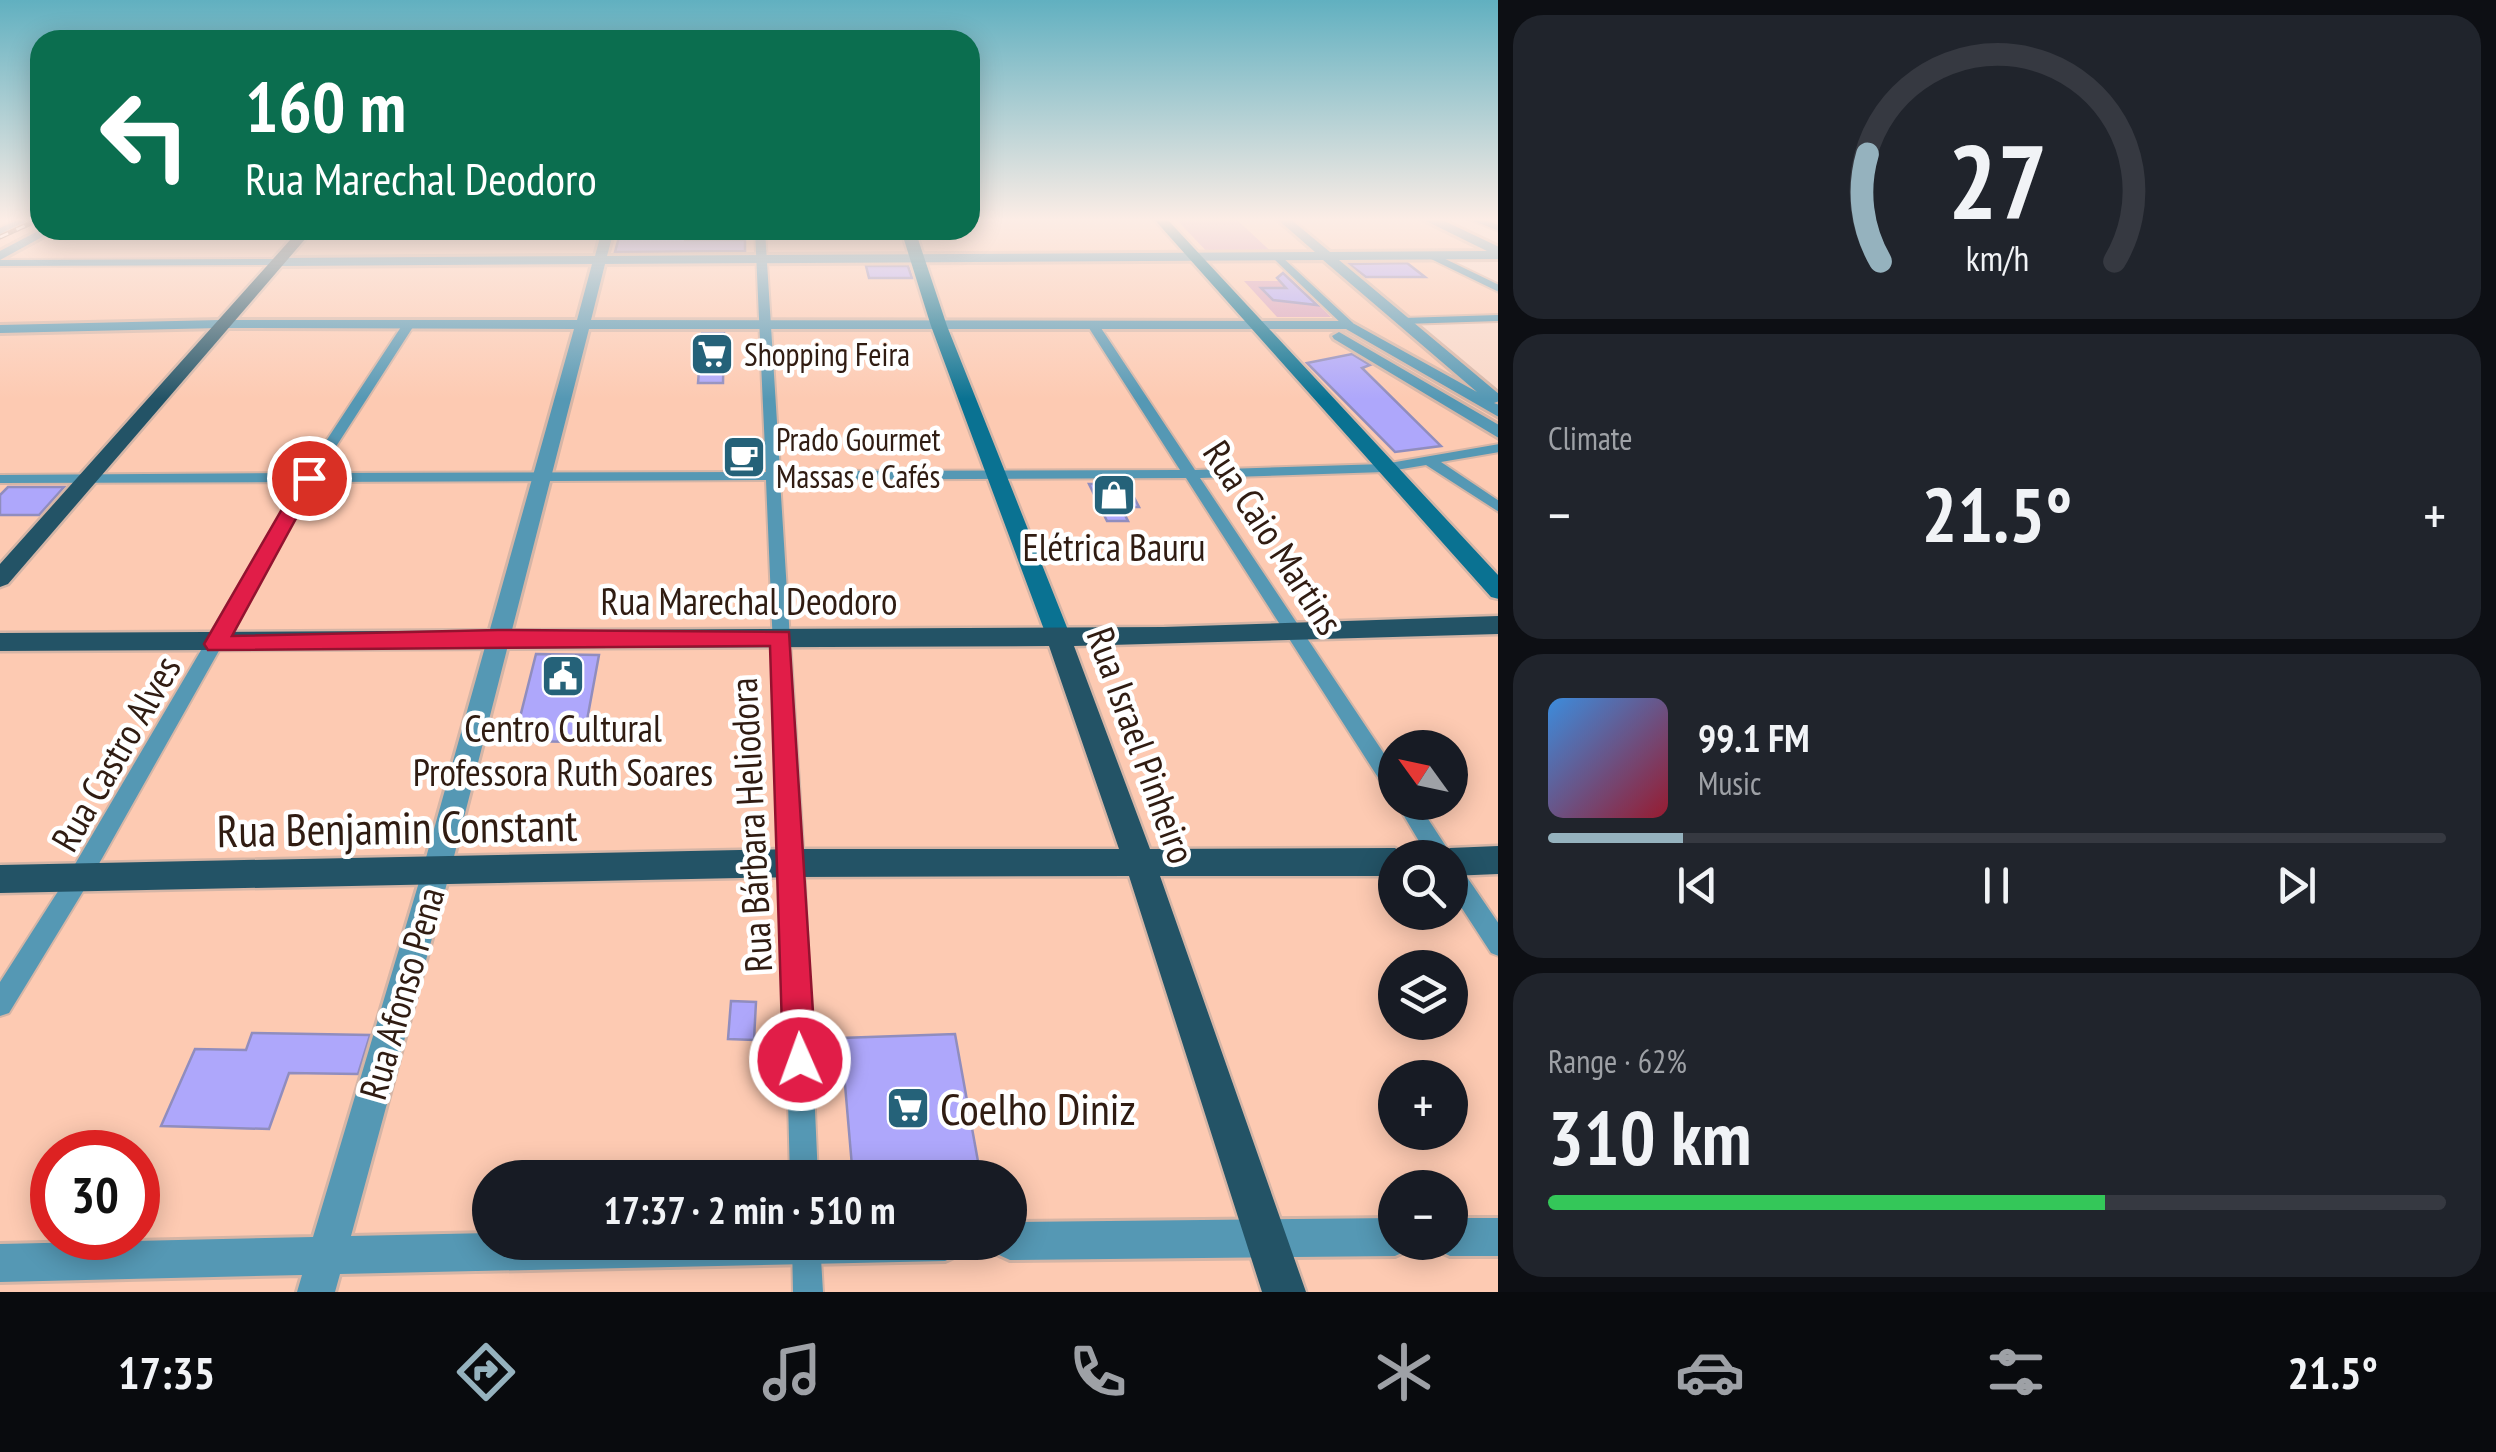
<!DOCTYPE html>
<html lang="en">
<head>
<meta charset="utf-8">
<style>
	body { margin:0; font-family:"PT Sans Narrow",sans-serif; background:#20242c; color:#f1f3f6; height:100vh; display:flex; flex-direction:column; font-size:38px; white-space:nowrap }
	* { box-sizing:border-box; margin:0 }
	p { font-size:32px; color:#9ea1a6 }
	.icon { flex:none; width:55px; height:55px; fill:none; stroke:currentColor; stroke-width:2; stroke-linecap:round; stroke-linejoin:round }
	.map { position:relative; flex:1; overflow:hidden }
	.details { display:flex; flex-direction:column; gap:15px; padding:15px; background:#0d0f14; width:998px }
	.details>* { flex:none }
	.banner { position:absolute; left:30px; top:30px; width:950px; height:210px; border-radius:30px; box-shadow:0 5px 25px #0003; background:#0b6e4f; color:#fff; overflow:hidden }
	.needle { width:65px; rotate:303deg }
	.buttons { position:absolute; left:1378px; top:730px; display:grid; gap:20px }
	.buttons a { display:grid; place-items:center; width:90px; height:90px; border-radius:50%; background:#171b24; box-shadow:0 5px 25px #0003; font-size:50px }
	.speed { position:absolute; left:30px; top:1130px; display:flex; gap:20px; font-size:50px; font-weight:700; text-align:center }
	.speed>* { display:grid; place-content:center; width:130px; height:130px; border-radius:50%; background:#171b24; box-shadow:0 5px 25px #0003; line-height:1 }
	.speed .limit { border:15px solid #d22; background:#fff; color:#111 }
	.pin { position:absolute; display:grid; place-items:center; width:85px; height:85px; color:#fff; margin:-42px; border:5px solid #fff; border-radius:50%; box-shadow:0 2px 10px #0007 }
	.me { position:absolute; width:110px; margin:-55px; rotate:358deg; stroke-linejoin:round; filter:drop-shadow(0 0 8px #0008) }
	.turn { display:flex; align-items:center; gap:35px; height:210px; padding:0 50px; font-size:45px }
	.turn .icon { width:130px; height:130px; stroke-width:2.5 }
	.turn b { display:block; font-size:70px; line-height:85px }
	.big { font-size:75px; font-weight:700; line-height:1.1 }
	.details .widget { flex:1; display:flex; flex-direction:column; justify-content:center; gap:15px; min-width:0; padding:0 35px; border-radius:30px; background:#20242c }
	.details .dial { align-items:center; gap:0 }
	.dial svg { height:260px; overflow:visible; fill:none; stroke:#363941; stroke-width:7; stroke-linecap:round; text-anchor:middle }
	.dial text { fill:#f1f3f6; stroke:none }
	.song { display:flex; align-items:center; gap:30px }
	.cover { width:120px; height:120px; border-radius:15px; background:linear-gradient(135deg,hsl(210 70% 55%),hsl(350 70% 35%)) }
	.played { height:10px; border-radius:5px; background:linear-gradient(90deg,#95b2be 15%,#363941 15%) }
	.keys { display:flex; justify-content:space-around; direction:ltr }
	.heat { display:flex; justify-content:space-between; align-items:center; font-size:55px; direction:ltr }
	.charge { height:15px; border-radius:8px; background:linear-gradient(90deg,#34c759 62%,#363941 0) }
	.trip { position:absolute; left:472px; top:1160px; width:555px; height:100px; border-radius:50px; background:#171b24; box-shadow:0 5px 25px #0003; font-weight:700; line-height:100px; text-align:center }
	.tab-bar { display:flex; height:160px; justify-content:space-around; align-items:center; background:#090b0e; color:#9ea1a6 }
	.tab-bar .icon { width:70px; height:70px }
	.tab-bar .selected { color:#95b2be }
	.tab-bar b { font-size:45px; color:#f1f3f6 }
	main { display:flex; flex:1; min-height:0 }
	.map>svg:first-child { display:block }
	.built { fill:#fdcab2; fill-rule:evenodd }
	.green { fill:#d7a2bd }
	.building { fill:#aea7fb; stroke:#908dbe; stroke-width:2.5 }
	.lines { fill:none; stroke-linecap:round; stroke-linejoin:round }
	.minor-casing { stroke:#d5b5a6; stroke-width:4 }
	.tertiary-casing { stroke:#d5b5a6; stroke-width:6 }
	.secondary-casing { stroke:#d5b5a6; stroke-width:5 }
	.primary-casing { stroke:#d5b5a6; stroke-width:5 }
	.minor { fill:#5598b4; fill-rule:evenodd }
	.tertiary { fill:#5598b4; fill-rule:evenodd }
	.secondary { fill:#0a7292; fill-rule:evenodd }
	.primary { fill:#235366; fill-rule:evenodd }
	.rail-casing { stroke:#634b40; stroke-width:5 }
	.rail { stroke:#fff; stroke-width:2.5; stroke-dasharray:9; stroke-linecap:butt }
	.route { fill:#e11d48; stroke:#92132f; stroke-width:2.5 }
	.labels { text-anchor:middle; dominant-baseline:central; stroke-width:9; stroke-linejoin:round; paint-order:stroke }
	.far-poi-label { font-size:32px; fill:#301c12; stroke:#fff; text-anchor:start }
	.street-label { font-size:38px; fill:#301c12; stroke:#fff }
	.poi-label { font-size:38px; fill:#301c12; stroke:#fff }
	.near-street-label { font-size:45px; fill:#301c12; stroke:#fff }
	.near-poi-label { font-size:45px; fill:#301c12; stroke:#fff; text-anchor:start }
</style>
</head>
<body>
<main>
<div class="map">
<svg width="1499" height="1292" viewBox="0 0 1499 1292">
	<rect width="100%" height="100%" fill="#f9d7c7"/>
	<path class="built" d="M36,218H40V230H970V218H1418L1453,232L1495,258H1444L1498,290V316L1396,320L1462,360L1498,391V1292H0V235ZM1395,748H1450V802H1395ZM1395,858H1450V912H1395ZM1395,968H1450V1022H1395ZM1395,1078H1450V1132H1395ZM52,1152H138V1238H52ZM490,1178H1010V1242H490ZM1395,1188H1450V1242H1395Z"/>
	<path class="green" d="M1175,218H1235L1278,258H1213Z
		M1244,281H1279L1285,288H1262L1273,300L1319,305L1331,317H1277Z"/>
	<path class="building" d="M621,230H684L685,240H745V251L615,252Z
		M1407,263L1425,277H1366L1349,264Z
		M866,266H908L912,278H869Z
		M1283,273L1317,305L1273,300L1261,288H1286L1277,278Z
		M702,333H724L723,383H698Z
		M1352,354L1370,365L1362,368L1441,446L1395,452L1307,363Z
		M1089,484H1127L1139,507H1121L1128,521H1107Z
		M8,487H64L39,515H0V495Z
		M536,654L599,655L583,742L514,741Z
		M731,1001L756,1002L754,1040L728,1039Z
		M252,1033L370,1035L358,1074L289,1073L269,1129L161,1126L195,1049L246,1050Z
		M955,1034L981,1178H853L841,1038Z"/>
	<g class="lines">
		<g class="minor-casing">
			<path id="minor" d="M21,218H33L0,234V228Z
				M1466,218H1480L1499,225V231Z
				M755,230H765L780,471L1180,470L1087,325L1093,322L1099,325L1195,470L1384,464L1499,444V452L1441,462L1499,501V512L1426,465L1384,472L1200,478L1395,770V795L1388,793L1186,478L780,480L804,863L818,1178H790L782,863L766,480L314,482L87,885L9,1013L0,1016V982L71,871L300,482L0,483V475L305,473L401,327L407,324L413,327L319,473L766,472Z
				M1429,254H1435L1499,285V292L1429,258Z
				M1275,256H1281L1353,323V327H1345L1275,260Z
				M0,260L277,259L282,262L277,265L0,266Z
				M1499,315V321L1403,324L1397,321L1403,318Z
				M1395,801L1417,802L1449,851L1452,858L1450,861L1458,864L1499,924V956L1491,953L1450,890V858H1429Z
				M792,1242H820L823,1292H793Z"/>
		</g>
		<g class="tertiary-casing">
			<path id="tertiary" d="M1276,218H1289L1330,252L1487,251L1420,218H1438L1499,247V259L1339,260L1499,394V401L1494,403L1499,405V417L1346,329H589L450,872L351,1236L490,1233V1242H964L958,1255L945,1261L340,1274L335,1292H297L302,1275L0,1282V1244L313,1237L422,872L574,329L220,328L0,333V325L220,320H577L592,264L277,266L271,262L277,258L595,256L602,230H614L607,256L1315,252ZM1323,260L1477,392L1349,321L591,320L605,264Z
				M40,230H55L0,260V251Z
				M1339,332L1499,425V438L1334,339L1332,336Z
				M1395,1218V1242H1411L1408,1250L1395,1256L1010,1260L997,1254L992,1242H1010V1222Z
				M1450,1218H1499V1256H1450L1437,1250L1434,1242H1450Z"/>
		</g>
		<g class="secondary-casing">
			<path id="secondary" d="M1153,218H1166L1499,576V599L1491,597Z
				M901,230H915L947,326L1070,635L1067,641H1049L1046,635L931,326Z"/>
		</g>
		<g class="primary-casing">
			<path id="primary" d="M299,230H313L8,584L0,587V564Z
				M1499,616V634L1074,646L1150,849L1395,848L1408,858H1395V876H1160L1306,1292H1262L1129,876L793,877L0,893V865L793,849H1119L1049,646L0,651V633L1164,627Z
				M1499,846V874L1450,876V858H1437L1450,848Z"/>
		</g>
		<use href="#minor" class="minor"/>
		<use href="#tertiary" class="tertiary"/>
		<use href="#secondary" class="secondary"/>
		<use href="#primary" class="primary"/>
		<g class="rail-casing">
			<path id="rail" d="M0,237L40,219"/>
		</g>
		<use href="#rail" class="rail"/>
	</g>
	<linearGradient id="sky" x2="0" y2="1"><stop stop-color="#61b0c0"/><stop offset="0.55" stop-color="#fcede6"/><stop offset="1" stop-color="#fcede6" stop-opacity="0"/></linearGradient>
	<rect width="1499" height="399" fill="url(#sky)"/>
	<path class="route" d="M309,472L318,478L232,636L498,630L789,632L816,1060L811,1072L800,1076L788,1072L783,1060L770,646L208,650L204,644L300,478Z"/>
	<defs>
		<g id="supermarket-square" transform="scale(2.25)"><rect x="-9" y="-9" width="18" height="18" rx="4" fill="#256279" stroke="#fff"/><path d="M-6-5.5h2.5l.6 2H6L4.5 2H-2.5L-4.4-4H-6ZM-1.5 3.2a1.3 1.3 0 1 0 .1 0ZM3 3.2a1.3 1.3 0 1 0 .1 0Z" fill="#fff"/></g>
		<g id="cafe-square" transform="scale(2.25)"><rect x="-9" y="-9" width="18" height="18" rx="4" fill="#256279" stroke="#fff"/><path d="M-5.5-4.5H6V0H3Q3 3.5 0 3.5H-2.5Q-5.5 3.5-5.5 0ZM3-3.2v2h1.7v-2ZM-6 4.5H4V6H-6Z" fill="#fff"/></g>
		<g id="shop-square" transform="scale(2.25)"><rect x="-9" y="-9" width="18" height="18" rx="4" fill="#256279" stroke="#fff"/><path d="M-5-2.5h2.3a2.7 3.5 0 0 1 5.4 0H5L5.5 6h-11ZM-1.5-2.5h3a1.5 2.3 0 0 0-3 0Z" fill="#fff"/></g>
		<g id="civic-square" transform="scale(2.25)"><rect x="-9" y="-9" width="18" height="18" rx="4" fill="#256279" stroke="#fff"/><path d="M-.6-6.5H3V-4.5H.6V-3L4-1V1h2V6H-6V1h2V-1L-.6-3ZM-1.2 2.5V6h2.4V2.5Z" fill="#fff"/></g>
	</defs>
	<g fill-rule="evenodd">
		<use href="#supermarket-square" x="712" y="354"/>
		<use href="#cafe-square" x="744" y="457"/>
		<use href="#shop-square" x="1114" y="495"/>
		<use href="#civic-square" x="563" y="676"/>
		<use href="#supermarket-square" x="908" y="1108"/>
	</g>
	<g class="labels">
		<g class="far-poi-label">
			<text x="744" y="354">Shopping Feira</text>
			<text x="776" y="439">Prado Gourmet<tspan x="776" dy="37">Massas e Cafés</tspan></text>
		</g>
		<g class="street-label">
			<text transform="translate(1274 537) rotate(57)">Rua Caio Martins</text>
			<text x="749" y="600">Rua Marechal Deodoro</text>
			<text transform="translate(1142 745) rotate(70)">Rua Israel Pinheiro</text>
			<text transform="translate(115 753) rotate(-60)">Rua Castro Alves</text>
			<text transform="translate(750 825) rotate(-93)">Rua Bárbara Heliodora</text>
			<text transform="translate(401 993) rotate(-74)">Rua Afonso Pena</text>
		</g>
		<g class="poi-label">
			<text x="1114" y="546">Elétrica Bauru</text>
			<text x="563" y="727">Centro Cultural<tspan x="563" dy="44">Professora Ruth Soares</tspan></text>
		</g>
		<g class="near-street-label">
			<text transform="translate(397 827) rotate(-1)">Rua Benjamin Constant</text>
		</g>
		<g class="near-poi-label">
			<text x="940" y="1108">Coelho Diniz</text>
		</g>
	</g>
</svg>
<div class="buttons">
<a><svg class="needle" viewBox="-14 -14 28 28"><path d="M0-13l5 13h-10z" fill="#e53935"/><path d="M0 13l5-13h-10z" fill="#9ea1a6"/></svg></a>
<a><svg class="icon" aria-label="search" viewBox="0 0 24 24"><circle cx="10" cy="10" r="6"/><path d="M15 15l6 6"/></svg></a>
<a><svg class="icon" aria-label="layers" viewBox="0 0 24 24"><path d="M12 4l9 5-9 5-9-5zM3 14l9 5 9-5"/></svg></a>
<a>+</a>
<a>−</a>
</div>
<div class="speed"><div class="limit">30</div></div>
<div class="pin" style="left:309px;top:478px;background:#d93025"><svg class="icon" aria-label="arrive" viewBox="0 0 24 24"><path d="M6 21V4h12l-3 4 3 4H6"/></svg></div>
<svg class="me" style="left:800px;top:1060px" viewBox="-20 -20 40 40"><circle r="17" fill="#e11d48" stroke="#fff" stroke-width="3"/><path d="M0-11L8 9 0 5-8 9z" fill="#fff"/></svg>
<div class="trip">17:37 · 2 min · 510 m</div>
<div class="banner">
<div class="turn"><svg class="icon" aria-label="left" viewBox="0 0 24 24"><path d="M17 20v-9H6M10 6l-5 5 5 5"/></svg><div><b>160 m</b>Rua Marechal Deodoro</div></div>
</div>
</div>
<section class="details">
<div class="widget dial"><svg viewBox="0 0 100 80">
<path d="M14 69A42 42 0 1 1 86 69"/>
<path d="M14 69A42 42 0 0 1 10 36" stroke="#95b2be"/>
<text x="50" y="56" font-size="32" font-weight="700">27</text>
<text x="50" y="72" font-size="11">km/h</text>
</svg></div>
<div class="widget"><p>Climate</p>
<div class="heat"><a>−</a><b class="big">21.5°</b><a>+</a></div>
</div>
<div class="widget">
<div class="song"><i class="cover"></i><div><b>99.1 FM</b><p>Music</p></div></div>
<div class="played"></div>
<div class="keys"><svg class="icon" aria-label="previous" viewBox="0 0 24 24"><path d="M18 5L8 12l10 7zM5 5v14"/></svg><svg class="icon" aria-label="pause" viewBox="0 0 24 24"><path d="M8 5v14M16 5v14"/></svg><svg class="icon" aria-label="next" viewBox="0 0 24 24"><path d="M6 5l10 7-10 7zM19 5v14"/></svg></div>
</div>
<div class="widget"><p>Range · 62%</p><b class="big">310 km</b><div class="charge"></div></div>
</section>
</main>
<nav class="tab-bar">
<b>17:35</b>
<svg class="icon selected" aria-label="directions" viewBox="0 0 24 24"><path d="M12 3l9 9-9 9-9-9zM9 14v-3h6M13 9l2 2-2 2"/></svg>
<svg class="icon" aria-label="music" viewBox="0 0 24 24"><path d="M9 18V5l10-2v13"/><circle cx="6" cy="18" r="3"/><circle cx="16" cy="16" r="3"/></svg>
<svg class="icon" aria-label="phone" viewBox="0 0 24 24"><path d="M5 4h4l2 5-3 2q2 4 5 5l2-3 5 2v4C11 20 4 13 5 4z"/></svg>
<svg class="icon" aria-label="climate" viewBox="0 0 24 24"><path d="M12 3v18M4 7l16 10M4 17L20 7"/></svg>
<svg class="icon" aria-label="car" viewBox="0 0 24 24"><path d="M5 17H2v-5l4-1 3-4h7l3 4 3 1v5h-3M9 17h6M6 11h13"/><circle cx="7" cy="17" r="2"/><circle cx="17" cy="17" r="2"/></svg>
<svg class="icon" aria-label="filters" viewBox="0 0 24 24"><path d="M4 7h16M4 17h16"/><circle cx="9" cy="7" r="2"/><circle cx="15" cy="17" r="2"/></svg>
<b>21.5°</b>
</nav>
</body>
</html>
